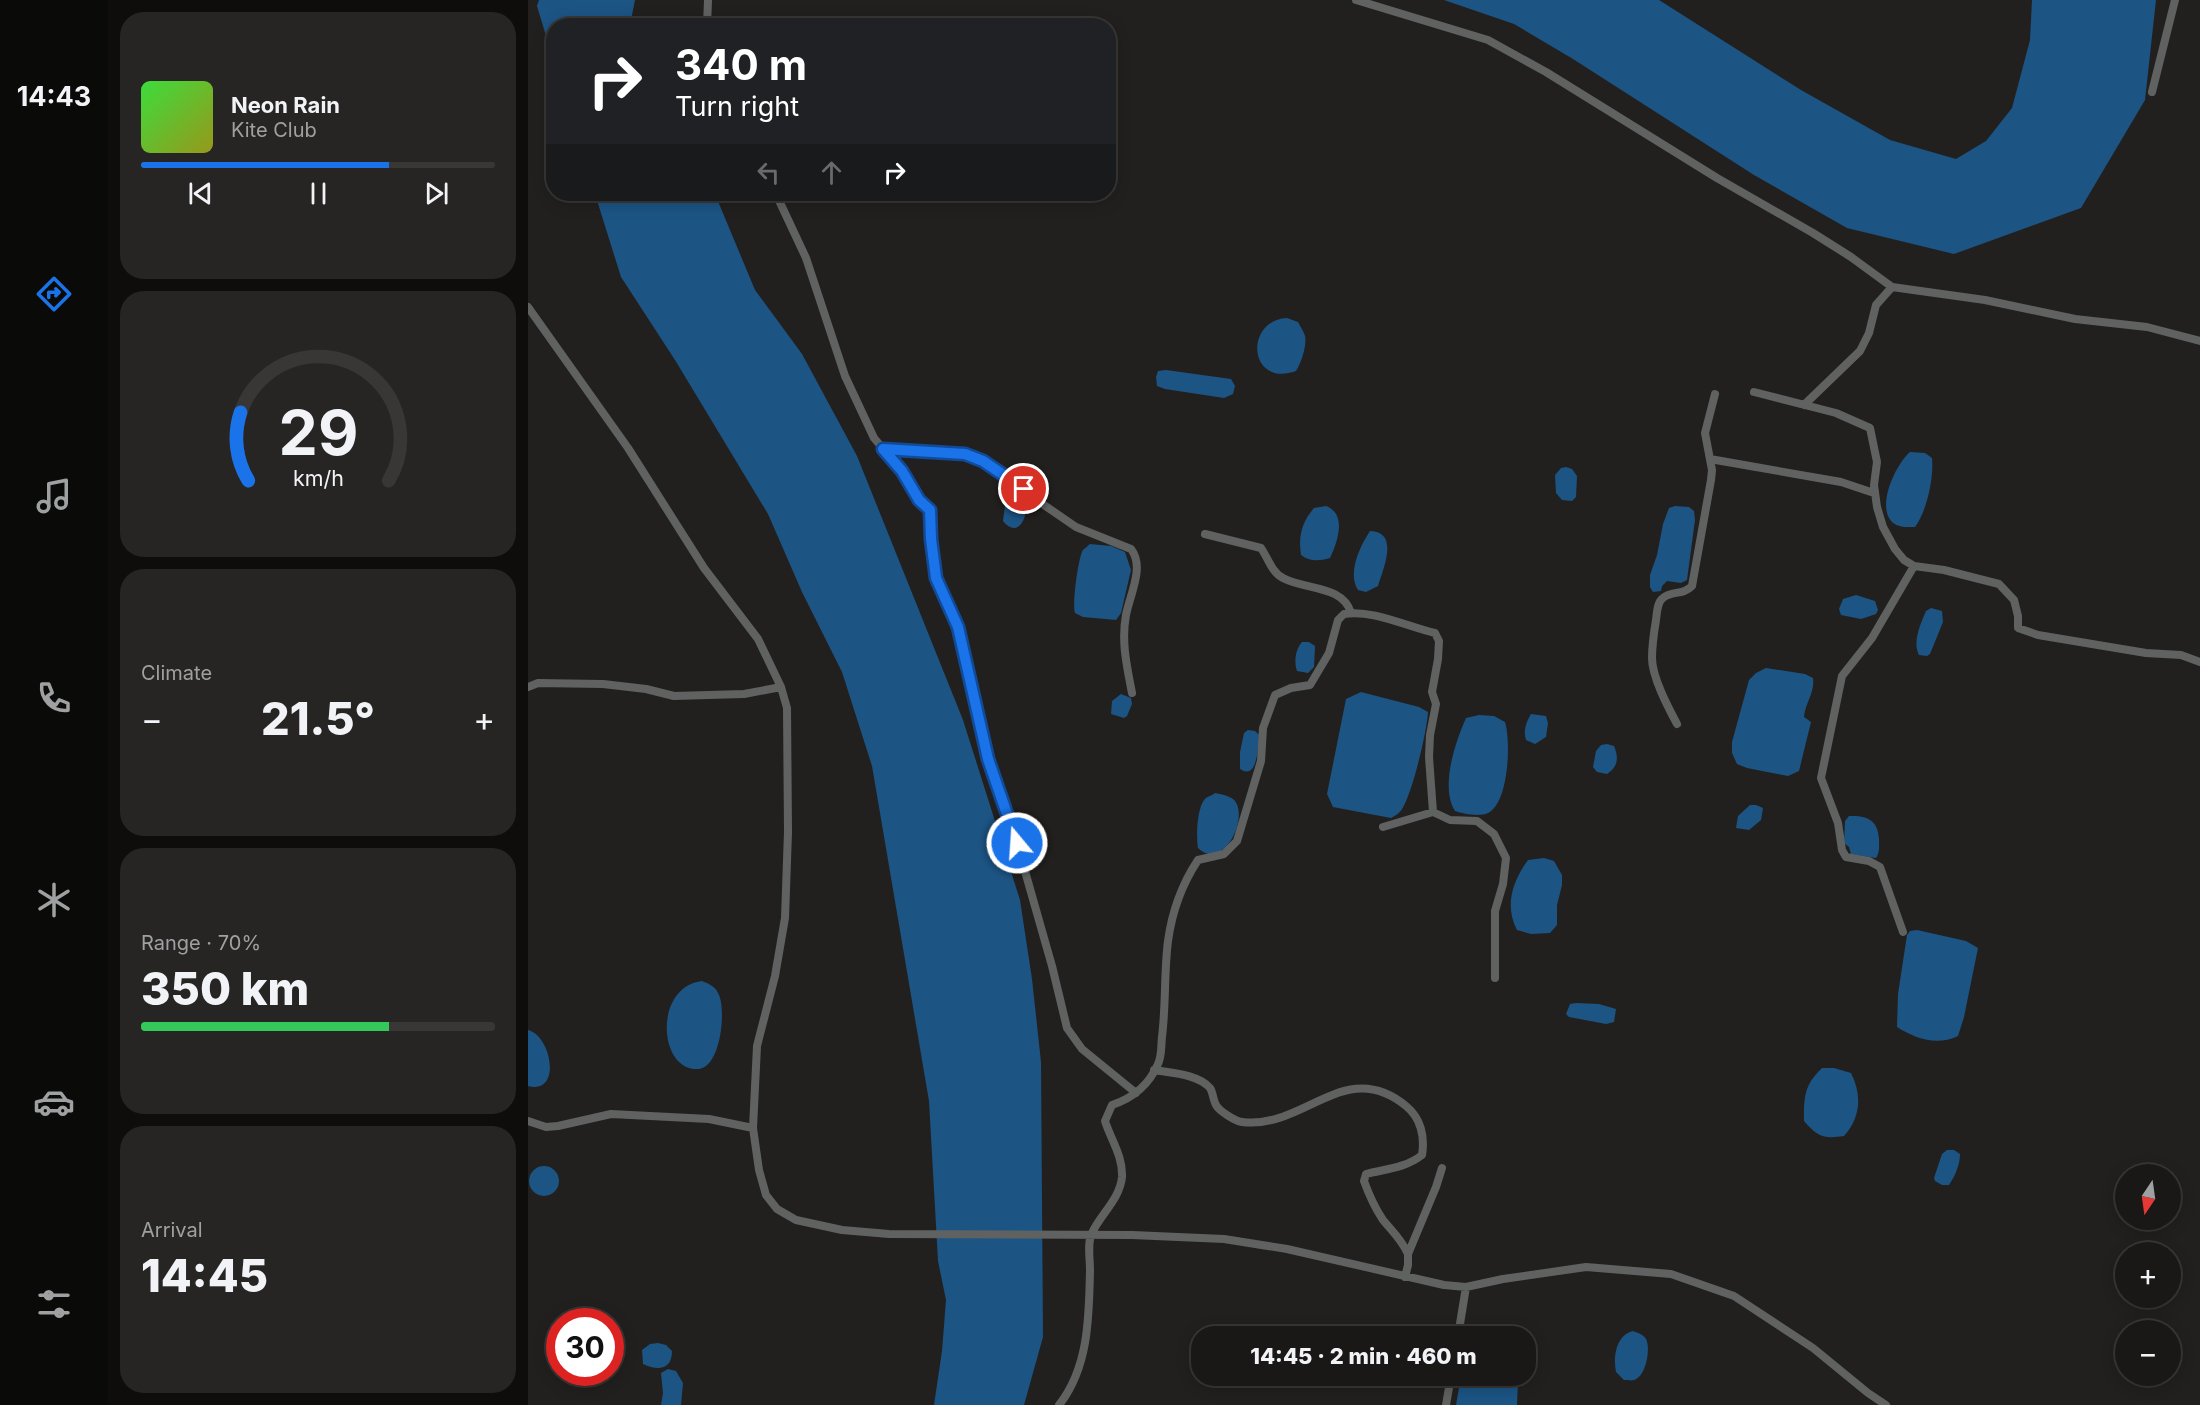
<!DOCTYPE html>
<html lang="en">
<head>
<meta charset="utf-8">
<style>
	body { margin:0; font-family:Inter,sans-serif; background:#272523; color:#f1f3f6; height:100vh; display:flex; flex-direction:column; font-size:22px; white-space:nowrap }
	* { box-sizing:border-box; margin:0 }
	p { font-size:20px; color:#9fa0a1 }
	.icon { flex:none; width:33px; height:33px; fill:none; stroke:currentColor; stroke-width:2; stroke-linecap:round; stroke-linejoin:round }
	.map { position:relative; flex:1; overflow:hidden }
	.sheet { display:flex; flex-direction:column; gap:12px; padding:12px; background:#0e0d0c; width:420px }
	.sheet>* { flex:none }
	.top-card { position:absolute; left:18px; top:18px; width:570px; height:183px; border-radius:24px; box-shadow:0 3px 15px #0003,0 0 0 2px #383735; background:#202124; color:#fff; overflow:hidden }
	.needle { width:39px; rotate:193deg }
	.buttons { position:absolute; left:1587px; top:1164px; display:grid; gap:12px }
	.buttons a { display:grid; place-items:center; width:66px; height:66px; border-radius:50%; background:#1a1816; box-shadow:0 3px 15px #0003,0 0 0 2px #383735; font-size:30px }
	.speed { position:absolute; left:18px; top:1308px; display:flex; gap:12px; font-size:30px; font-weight:700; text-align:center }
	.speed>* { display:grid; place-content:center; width:78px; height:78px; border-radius:50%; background:#1a1816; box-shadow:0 3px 15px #0003,0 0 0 2px #383735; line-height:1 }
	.speed .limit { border:9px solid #d22; background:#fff; color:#111 }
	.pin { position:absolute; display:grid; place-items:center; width:51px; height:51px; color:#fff; margin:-26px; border:3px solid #fff; border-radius:50%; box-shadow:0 2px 6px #0007 }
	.me { position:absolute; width:66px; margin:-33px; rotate:342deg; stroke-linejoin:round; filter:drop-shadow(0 0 4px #0008) }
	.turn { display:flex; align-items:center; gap:21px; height:126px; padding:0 30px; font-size:27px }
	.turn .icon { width:78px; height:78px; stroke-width:2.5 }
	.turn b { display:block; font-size:42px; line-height:51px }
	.lanes { display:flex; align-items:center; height:57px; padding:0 30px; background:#0003; justify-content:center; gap:30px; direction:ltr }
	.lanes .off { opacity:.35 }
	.big { font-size:45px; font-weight:800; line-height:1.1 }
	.sheet .widget { flex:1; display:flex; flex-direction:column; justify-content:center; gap:9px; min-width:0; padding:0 21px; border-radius:24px; background:#272523 }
	.sheet .dial { align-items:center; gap:0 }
	.dial svg { height:156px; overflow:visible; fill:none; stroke:#383735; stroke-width:7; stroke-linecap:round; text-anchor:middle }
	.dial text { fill:#f1f3f6; stroke:none }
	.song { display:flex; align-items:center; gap:18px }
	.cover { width:72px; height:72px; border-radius:9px; background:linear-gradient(135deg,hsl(120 70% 55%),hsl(60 70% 35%)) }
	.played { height:6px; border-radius:3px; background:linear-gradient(90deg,#1a73e8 70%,#383735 70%) }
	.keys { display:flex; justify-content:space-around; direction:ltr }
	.heat { display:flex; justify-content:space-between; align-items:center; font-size:33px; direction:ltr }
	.charge { height:9px; border-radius:4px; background:linear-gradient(90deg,#34c759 70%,#383735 0) }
	.trip { position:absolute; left:663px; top:1326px; width:345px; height:60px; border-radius:24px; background:#1a1816; box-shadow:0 3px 15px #0003,0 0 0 2px #383735; font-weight:800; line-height:60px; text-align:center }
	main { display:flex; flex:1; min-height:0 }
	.dock { display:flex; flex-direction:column; width:108px; justify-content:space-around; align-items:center; background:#0a0a09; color:#9fa0a1 }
	.dock .icon { width:42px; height:42px }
	.dock .selected { color:#1a73e8 }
	.dock b { font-size:27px; color:#f1f3f6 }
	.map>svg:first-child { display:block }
	.water { fill:#1c5484 }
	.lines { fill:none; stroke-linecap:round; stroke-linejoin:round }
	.minor { stroke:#606261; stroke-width:8 }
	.route-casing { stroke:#114b97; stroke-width:15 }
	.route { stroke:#1a73e8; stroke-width:10 }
</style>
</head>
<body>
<main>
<nav class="dock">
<b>14:43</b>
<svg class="icon selected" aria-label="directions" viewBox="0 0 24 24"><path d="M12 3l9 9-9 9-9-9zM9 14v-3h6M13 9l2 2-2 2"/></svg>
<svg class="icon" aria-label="music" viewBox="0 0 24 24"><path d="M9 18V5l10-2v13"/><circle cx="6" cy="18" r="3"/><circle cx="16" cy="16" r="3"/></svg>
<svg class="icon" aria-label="phone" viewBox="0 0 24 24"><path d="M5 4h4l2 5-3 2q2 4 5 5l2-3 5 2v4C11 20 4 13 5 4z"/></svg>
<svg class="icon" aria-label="climate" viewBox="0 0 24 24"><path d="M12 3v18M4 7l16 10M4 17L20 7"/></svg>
<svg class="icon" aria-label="car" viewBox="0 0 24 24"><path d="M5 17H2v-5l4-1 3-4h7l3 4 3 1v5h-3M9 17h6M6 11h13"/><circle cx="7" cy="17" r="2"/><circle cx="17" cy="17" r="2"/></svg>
<svg class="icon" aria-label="filters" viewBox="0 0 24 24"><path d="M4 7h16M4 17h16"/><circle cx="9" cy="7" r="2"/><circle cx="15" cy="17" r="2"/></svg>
</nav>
<section class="sheet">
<div class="widget">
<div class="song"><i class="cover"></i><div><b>Neon Rain</b><p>Kite Club</p></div></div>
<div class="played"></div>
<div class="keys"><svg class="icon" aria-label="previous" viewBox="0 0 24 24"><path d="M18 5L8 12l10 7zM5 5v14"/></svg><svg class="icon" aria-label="pause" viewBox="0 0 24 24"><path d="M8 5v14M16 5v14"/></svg><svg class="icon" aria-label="next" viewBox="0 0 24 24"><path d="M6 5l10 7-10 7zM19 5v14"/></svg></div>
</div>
<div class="widget dial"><svg viewBox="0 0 100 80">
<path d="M14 69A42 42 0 1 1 86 69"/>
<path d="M14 69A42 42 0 0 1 10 34" stroke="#1a73e8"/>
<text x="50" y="56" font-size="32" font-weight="700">29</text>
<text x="50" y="72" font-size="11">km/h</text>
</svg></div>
<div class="widget"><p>Climate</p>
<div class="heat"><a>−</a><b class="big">21.5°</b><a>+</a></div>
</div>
<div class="widget"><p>Range · 70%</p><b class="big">350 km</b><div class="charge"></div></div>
<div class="widget"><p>Arrival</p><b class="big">14:45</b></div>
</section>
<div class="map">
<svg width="1672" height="1405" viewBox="0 0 1672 1405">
	<rect width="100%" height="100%" fill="#22201e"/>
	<path class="water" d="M11,0H107L102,25L26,26L25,59L9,6Z
		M916,0H1131L1273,90L1362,140L1428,159L1458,141L1484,108L1502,40L1504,0H1628L1617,100L1553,208L1426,254L1319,228L1226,175L1045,59L986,24Z
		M67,194H187L227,290L274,354L329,456L435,720L492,900L504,979L513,1062L515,1337L496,1405H406L414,1351L418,1300L410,1261L401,1101L344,766L314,672L274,592L240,514L147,360L93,277Z
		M759,318L770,322C772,326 776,332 777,336C779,346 773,363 768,371C720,388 716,320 759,318Z
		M638,370L703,379L707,386L705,394L696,398L637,389L629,386L628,377L630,371Z
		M1382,452L1397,453L1404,458C1406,477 1399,511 1387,527C1379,527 1371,528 1364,522C1348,506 1368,464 1382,452Z
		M1038,467L1044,469L1049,476L1048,497L1044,501L1034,500L1028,493L1027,475L1033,468Z
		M488,495L496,497C503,513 491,541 475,521L478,498Z
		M798,506C819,514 810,541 802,558C791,561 782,562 773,555C770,536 774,522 786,508Z
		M1147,506L1161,507L1166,511L1167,520L1159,580L1153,583L1139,581L1134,586L1133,591L1125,592L1122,587V575L1129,555L1135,524L1141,508Z
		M842,531C872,532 855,569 850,586L838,592L830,590C819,573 832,546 842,531Z
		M562,544L583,546L597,552L603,570L593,613L588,620L555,617L547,613C544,605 550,558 555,550C555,550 561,545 562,544Z
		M1328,595L1347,601L1350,610L1348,614L1333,619L1313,615L1311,609L1315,599Z
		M1403,608L1414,611L1415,622L1402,654L1399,656L1391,655C1384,642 1393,623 1398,611Z
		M774,642H781L787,646L786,667L780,673L769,671C766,662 767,650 774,642Z
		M1238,668L1277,674L1285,678C1287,693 1277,703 1276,717L1283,722L1271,771L1260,776L1219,768L1209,764L1204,753V742L1221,680L1228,673Z
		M833,692L891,707L900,712C899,732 884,794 874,809C872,813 867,816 863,818L805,807L799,794L818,699Z
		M593,694L603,698L604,704L599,716L596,718L583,714L584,701Z
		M1003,714L1018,716L1020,723L1018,737L1007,744L998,740C995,731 998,722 1003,714Z
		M951,715L966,716L977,722C983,741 981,803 960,813C951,817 936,814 927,811C912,787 927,743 938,718Z
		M720,730L727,731L731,735C730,746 730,781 712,769V752L716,733Z
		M1079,744L1086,746C1091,758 1090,767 1079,774L1069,772L1065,767L1068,751L1073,745Z
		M687,793C693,794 701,796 705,799C723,814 696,873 670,848C668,837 669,805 678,798C679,797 687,794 687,793Z
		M1222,805H1228L1235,808L1233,820L1221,830L1208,828L1210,816Z
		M1321,816C1339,815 1350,820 1351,839C1351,846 1352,852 1348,858L1323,854L1321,847L1316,843L1317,821Z
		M1016,858L1026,861L1034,875V885L1029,905V925L1022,933L1003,934L989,930C976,905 985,881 1000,860Z
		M1389,930L1438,941L1450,948L1436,1017L1430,1036C1409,1046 1388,1039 1369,1027L1370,994L1379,935L1382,931Z
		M174,981C182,984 188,987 191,995C198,1011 193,1066 171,1069C130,1072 125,987 174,981Z
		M1048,1003L1071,1004L1088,1009L1086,1022L1078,1024L1041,1017L1038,1014L1042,1004Z
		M0,1030C24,1036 34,1095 0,1086Z
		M1294,1068H1306L1323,1073C1334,1095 1333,1117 1316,1136C1295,1139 1290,1137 1276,1121C1276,1097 1276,1085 1294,1068Z
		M1419,1150H1426L1432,1154C1432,1165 1427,1176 1421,1185H1414L1407,1181L1406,1178L1414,1154Z
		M1 1181a15 15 0 1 1 30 0a15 15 0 1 1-30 0Z
		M1105,1331C1110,1333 1115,1334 1118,1339C1123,1348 1118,1377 1106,1380C1103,1381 1100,1380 1096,1380L1088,1372C1085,1357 1088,1335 1105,1331Z
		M130,1343L138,1345L144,1351C144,1370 130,1371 115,1364L114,1350L122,1344Z
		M140,1369L148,1371L155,1383L153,1405H133L135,1393L133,1373Z
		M933,1376H982L990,1381L989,1405H928Z"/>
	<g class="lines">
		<path class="minor" d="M828,0L960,40L1018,72L1189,178L1285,233L1323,257L1364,287
			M179,26L180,0
			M1624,92L1647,0
			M248,194L278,258L317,376L346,438L374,471L391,500L402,510L403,539L407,578L430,627L460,759L483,822L524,966L539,1028L554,1049L608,1093
			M0,307L100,448L176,568L230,639L253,687L259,708L260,832L257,918L247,976L229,1046L225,1128L231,1170L238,1195L249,1209L268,1220L314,1230L361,1234L604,1235L696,1239L759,1249L916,1285L938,1287L975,1279L1058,1267L1143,1274L1206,1296L1285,1348L1340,1393L1358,1405
			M1226,392L1308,413L1342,428L1349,462L1346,485L1349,507L1355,527L1367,549L1376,560L1386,566L1416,570L1471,584L1486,600L1490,616V628L1510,635L1618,653L1653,655L1672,662
			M1276,405L1332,351L1341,333L1348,305L1364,287L1457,300L1547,319L1619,327L1672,341
			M355,449L437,454L446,457L548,527L603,549C617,567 602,594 598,615C593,642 599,667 604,693
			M1182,459L1313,482L1346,493
			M677,534L733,548C740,558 744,573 755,578C777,590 815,585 823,613
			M0,687L10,683L75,684L118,689L146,696L216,694L253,687
			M1149,724C1140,707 1124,677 1124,658C1124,645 1126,632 1128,620C1129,613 1129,602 1135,598C1144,590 1154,596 1164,586L1183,480L1184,470L1177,433L1187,394
			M855,827L905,812
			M1375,932L1352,867L1341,861L1318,857L1314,850L1310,823L1293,778L1314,676L1344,638L1386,566
			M626,1070C643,1073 670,1074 682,1088C685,1092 685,1100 688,1105C691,1111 707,1121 714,1122C776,1130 817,1056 878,1106C893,1118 897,1137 894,1155C878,1168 857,1169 838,1174L836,1181C841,1195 847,1208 855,1220C864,1231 874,1240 880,1254
			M0,1121L18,1127L30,1126L83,1114L181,1119L225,1128
			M877,1277L880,1265V1254L908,1187L914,1168
			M930,1336L938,1287
			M531,1405C561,1367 561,1316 562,1270C562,1259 559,1242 564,1233C572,1215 592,1199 594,1177C595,1156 583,1140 577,1121L584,1105C605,1098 621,1085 630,1064C634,1056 633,1045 634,1037C638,1005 636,972 640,941C644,912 654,884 670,860L696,854L709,841L733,761L735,728L747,695L763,688L782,685L801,653L810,620L816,614C844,609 880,627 907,633L911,641L910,659L904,692L908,704L902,735L901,757L905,812L922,820L949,821L966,834L978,858L975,884L967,911V978
			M918,1405L923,1376"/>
	</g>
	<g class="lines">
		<g class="route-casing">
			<path id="route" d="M489,843L460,759L430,627L408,578L403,539L402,510L391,500L374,471L355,449L437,454L455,461L496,489"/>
		</g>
		<use href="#route" class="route"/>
	</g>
</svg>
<div class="buttons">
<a><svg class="needle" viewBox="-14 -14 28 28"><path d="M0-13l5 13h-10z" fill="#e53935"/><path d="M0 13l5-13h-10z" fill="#9fa0a1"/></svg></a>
<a>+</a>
<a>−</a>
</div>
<div class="speed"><div class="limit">30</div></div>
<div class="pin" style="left:496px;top:489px;background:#d93025"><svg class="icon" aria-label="arrive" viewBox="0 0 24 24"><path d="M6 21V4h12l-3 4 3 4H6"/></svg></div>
<svg class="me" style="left:489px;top:843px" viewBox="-20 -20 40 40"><circle r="17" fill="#1a73e8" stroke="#fff" stroke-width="3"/><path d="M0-11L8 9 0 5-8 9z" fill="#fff"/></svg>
<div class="trip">14:45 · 2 min · 460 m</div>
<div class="top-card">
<div class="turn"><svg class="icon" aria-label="right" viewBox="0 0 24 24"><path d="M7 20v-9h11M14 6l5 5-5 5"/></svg><div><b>340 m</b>Turn right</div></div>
<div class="lanes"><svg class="icon off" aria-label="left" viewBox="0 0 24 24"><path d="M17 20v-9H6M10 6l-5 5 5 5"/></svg><svg class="icon off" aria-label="ahead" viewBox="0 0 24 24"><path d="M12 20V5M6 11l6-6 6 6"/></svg><svg class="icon" aria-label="right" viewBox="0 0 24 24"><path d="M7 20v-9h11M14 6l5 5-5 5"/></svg></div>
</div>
</div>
</main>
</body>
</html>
